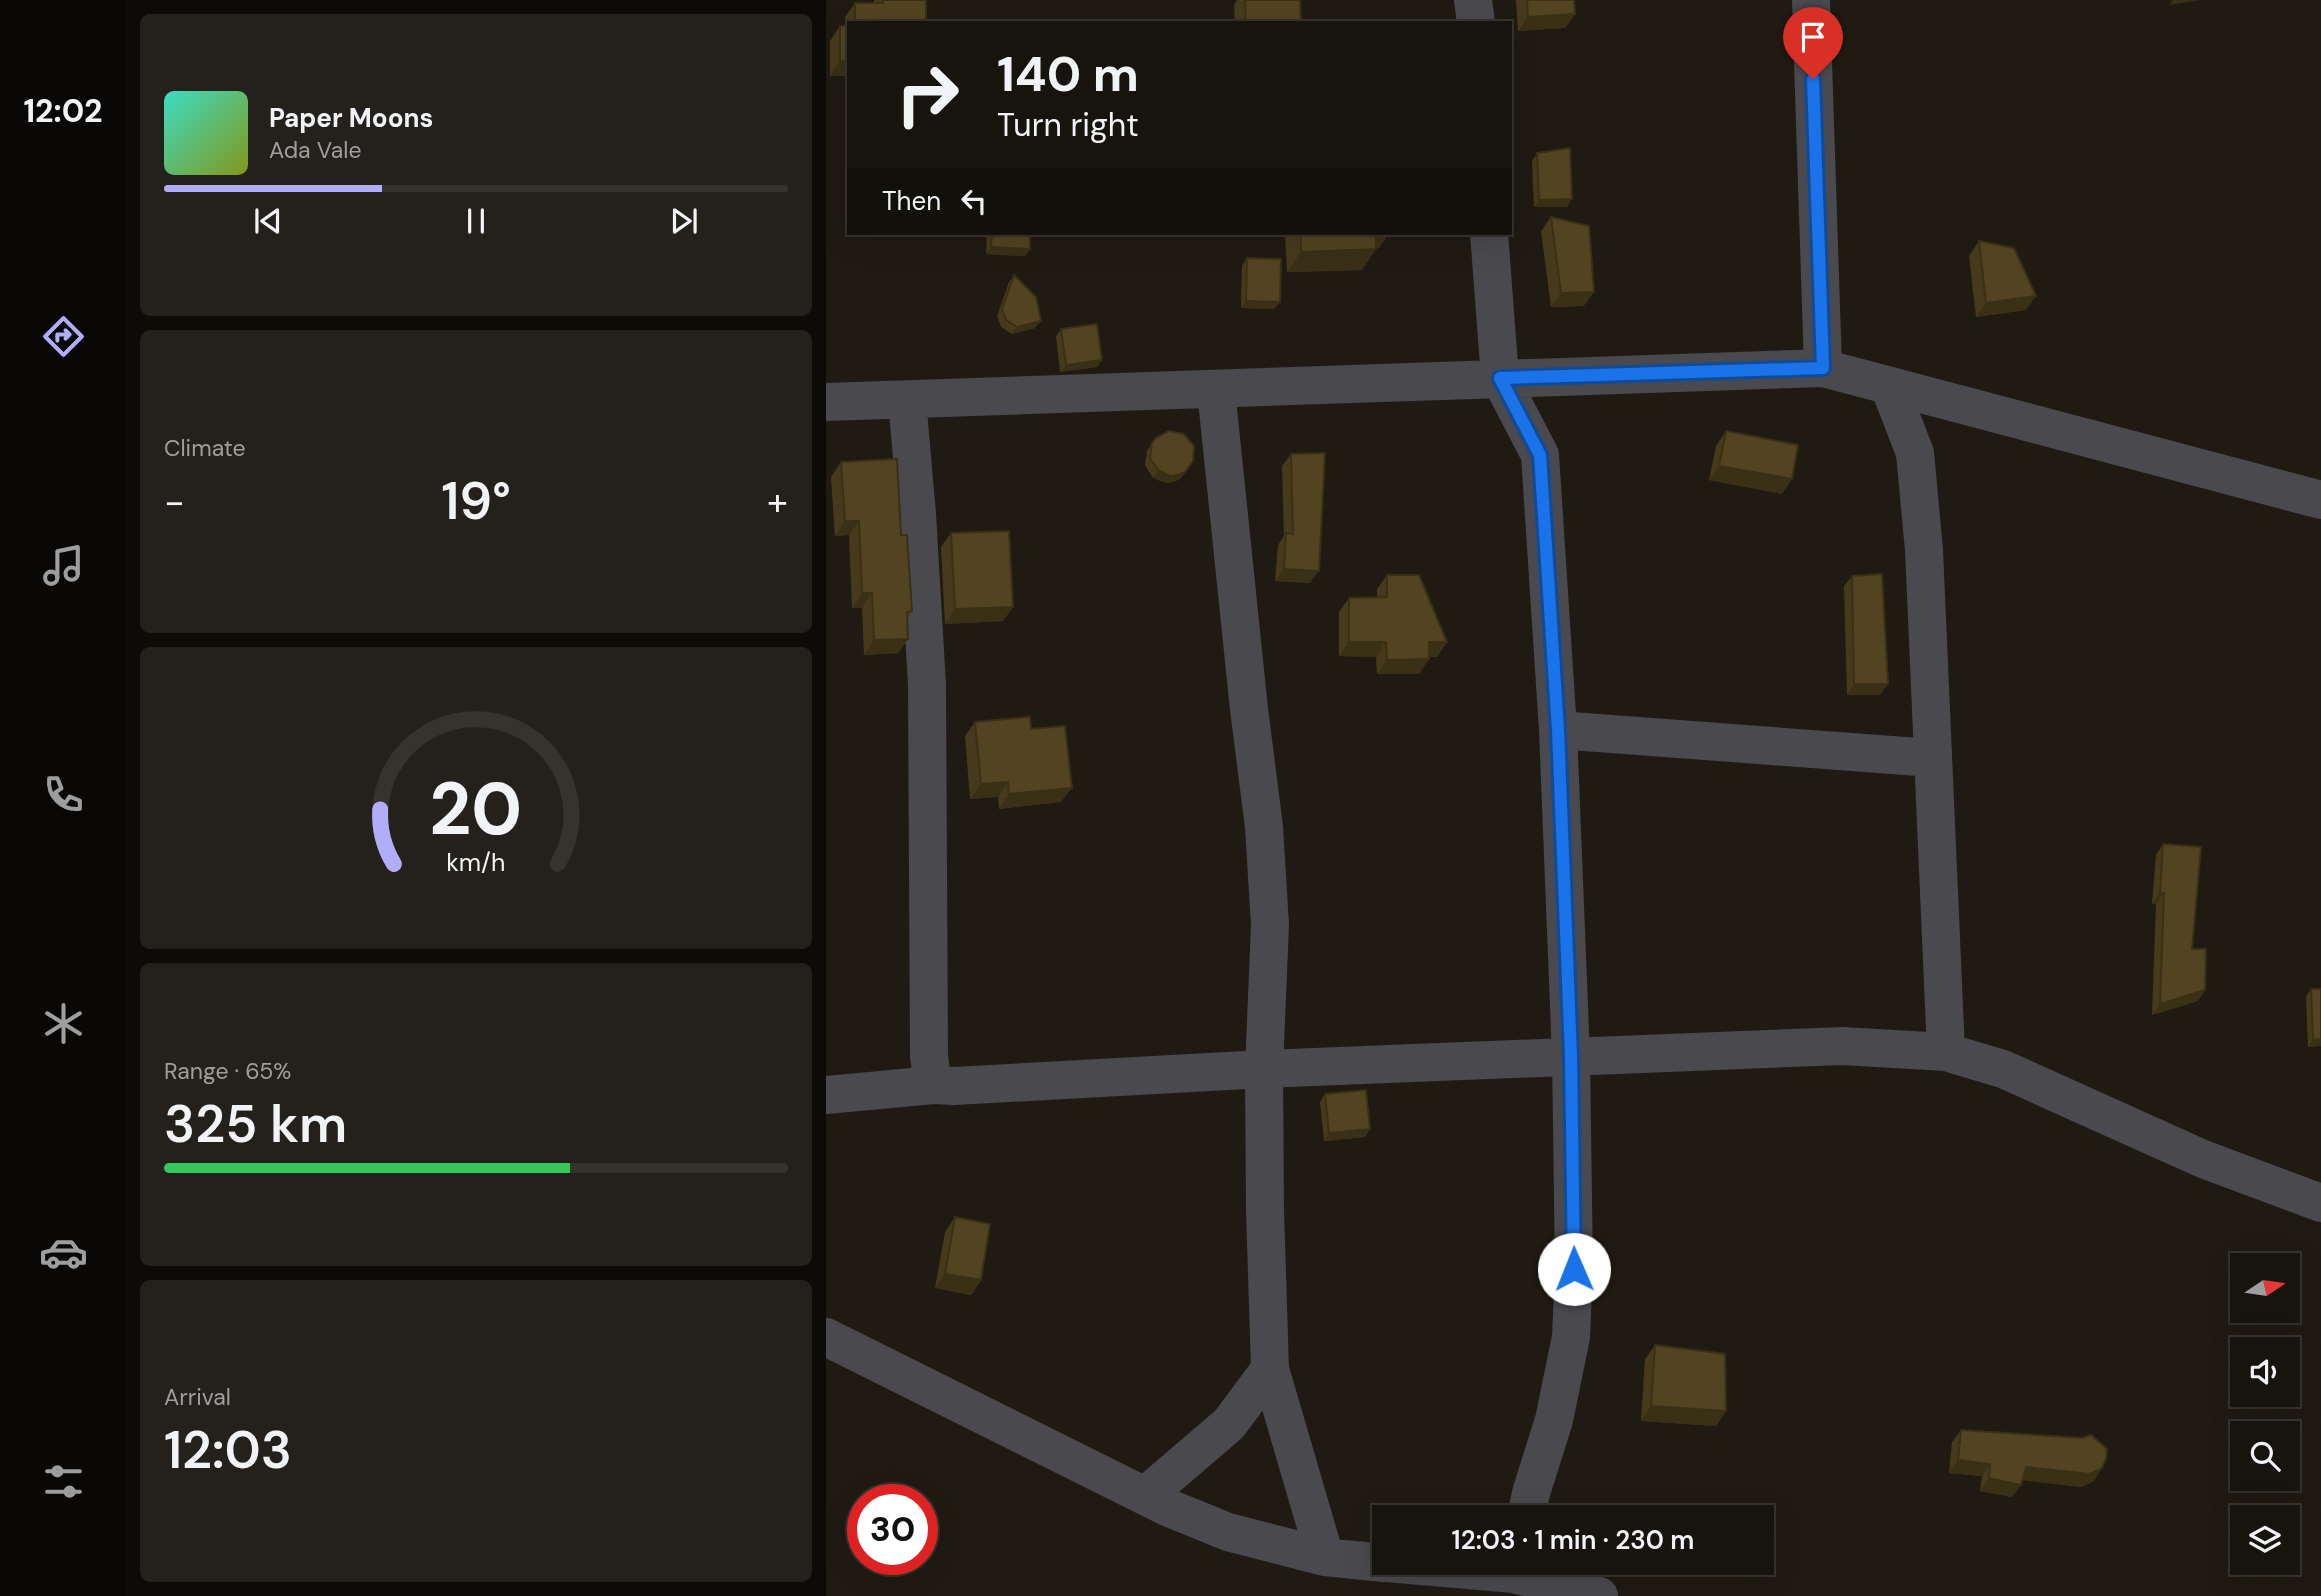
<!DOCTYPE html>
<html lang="en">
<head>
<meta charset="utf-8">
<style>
	body { margin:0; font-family:"DM Sans",sans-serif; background:#24211c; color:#f1f3f6; height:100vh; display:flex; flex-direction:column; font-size:26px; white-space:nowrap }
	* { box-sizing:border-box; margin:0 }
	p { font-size:23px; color:#9e9e9e }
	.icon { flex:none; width:38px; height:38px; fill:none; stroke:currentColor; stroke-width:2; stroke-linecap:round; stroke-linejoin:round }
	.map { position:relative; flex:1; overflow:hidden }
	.details { display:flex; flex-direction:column; gap:14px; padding:14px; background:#0d0b08; width:700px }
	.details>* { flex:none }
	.hud { position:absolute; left:21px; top:21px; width:665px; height:214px; border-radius:0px; box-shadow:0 7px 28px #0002,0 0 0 2px #36332e; background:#17140e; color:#f1f3f6; overflow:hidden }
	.needle { width:46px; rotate:77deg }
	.controls { position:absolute; left:1404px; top:1253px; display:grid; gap:14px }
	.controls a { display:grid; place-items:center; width:70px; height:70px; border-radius:0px; background:#17140e; box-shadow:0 7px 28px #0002,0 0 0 2px #36332e; font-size:35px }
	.speed { position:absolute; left:21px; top:1484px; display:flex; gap:14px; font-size:35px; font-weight:700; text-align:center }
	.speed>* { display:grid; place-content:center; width:91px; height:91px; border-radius:50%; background:#17140e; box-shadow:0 7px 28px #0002,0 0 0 2px #36332e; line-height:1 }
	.speed .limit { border:10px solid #d22; background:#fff; color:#111 }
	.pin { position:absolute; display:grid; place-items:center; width:60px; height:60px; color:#fff; margin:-72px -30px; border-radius:50% 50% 50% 0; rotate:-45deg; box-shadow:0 0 7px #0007 }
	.pin .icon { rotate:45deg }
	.me { position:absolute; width:77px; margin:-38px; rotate:359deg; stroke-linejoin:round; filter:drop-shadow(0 0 5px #0008) }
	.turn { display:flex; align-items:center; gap:24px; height:147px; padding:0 35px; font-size:32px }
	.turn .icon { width:91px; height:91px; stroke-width:2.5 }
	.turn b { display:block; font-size:49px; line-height:60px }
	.then { display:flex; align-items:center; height:66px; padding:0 35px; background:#0003; gap:14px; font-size:26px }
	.big { font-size:52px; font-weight:600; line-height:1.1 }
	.details .card { flex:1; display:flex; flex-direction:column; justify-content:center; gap:10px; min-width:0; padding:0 24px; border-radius:10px; background:#24211c }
	.details .dial { align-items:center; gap:0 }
	.dial svg { height:182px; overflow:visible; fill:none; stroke:#36332e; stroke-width:7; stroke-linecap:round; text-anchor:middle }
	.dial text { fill:#f1f3f6; stroke:none }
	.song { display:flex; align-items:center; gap:21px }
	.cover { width:84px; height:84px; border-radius:10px; background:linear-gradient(135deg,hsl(170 70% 55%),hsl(70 70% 35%)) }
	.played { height:7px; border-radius:4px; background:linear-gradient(90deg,#b2adf9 35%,#36332e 35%) }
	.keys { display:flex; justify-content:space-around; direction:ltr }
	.heat { display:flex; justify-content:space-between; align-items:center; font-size:38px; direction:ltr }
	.charge { height:10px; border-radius:5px; background:linear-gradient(90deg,#34c759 65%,#36332e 0) }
	.trip { position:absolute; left:546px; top:1505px; width:402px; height:70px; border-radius:0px; background:#17140e; box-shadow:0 7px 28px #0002,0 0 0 2px #36332e; font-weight:600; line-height:70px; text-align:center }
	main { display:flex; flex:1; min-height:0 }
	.menu { display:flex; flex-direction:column; width:126px; justify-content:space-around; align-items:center; background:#090806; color:#9e9e9e }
	.menu .icon { width:49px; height:49px }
	.menu .selected { color:#b2adf9 }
	.menu b { font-size:32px; color:#f1f3f6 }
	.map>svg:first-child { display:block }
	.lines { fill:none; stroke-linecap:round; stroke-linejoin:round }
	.street { stroke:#49494e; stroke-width:38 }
	.wall { fill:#473a1c }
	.shaded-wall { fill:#393016 }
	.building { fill:#524420; stroke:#393016; stroke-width:2 }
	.route-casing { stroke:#114b97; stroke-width:18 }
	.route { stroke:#1a73e8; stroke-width:12 }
</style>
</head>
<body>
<main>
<nav class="menu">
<b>12:02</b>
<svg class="icon selected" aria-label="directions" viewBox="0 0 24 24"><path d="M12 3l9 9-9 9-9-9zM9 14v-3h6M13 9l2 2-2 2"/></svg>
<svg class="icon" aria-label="music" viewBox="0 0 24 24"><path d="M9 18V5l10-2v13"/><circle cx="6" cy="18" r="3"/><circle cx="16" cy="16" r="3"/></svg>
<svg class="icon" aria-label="phone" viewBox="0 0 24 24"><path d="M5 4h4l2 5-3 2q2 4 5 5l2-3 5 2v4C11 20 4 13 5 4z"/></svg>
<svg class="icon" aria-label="climate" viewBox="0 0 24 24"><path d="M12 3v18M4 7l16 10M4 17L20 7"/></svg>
<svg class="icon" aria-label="car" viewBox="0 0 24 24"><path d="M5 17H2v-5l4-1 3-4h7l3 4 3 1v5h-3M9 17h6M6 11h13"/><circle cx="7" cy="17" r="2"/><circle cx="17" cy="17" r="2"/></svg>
<svg class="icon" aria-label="filters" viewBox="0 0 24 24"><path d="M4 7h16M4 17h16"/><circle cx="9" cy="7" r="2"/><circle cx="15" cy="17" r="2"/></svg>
</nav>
<section class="details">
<div class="card">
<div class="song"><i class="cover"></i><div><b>Paper Moons</b><p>Ada Vale</p></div></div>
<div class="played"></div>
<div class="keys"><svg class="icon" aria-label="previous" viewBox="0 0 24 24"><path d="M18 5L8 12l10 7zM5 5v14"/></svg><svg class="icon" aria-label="pause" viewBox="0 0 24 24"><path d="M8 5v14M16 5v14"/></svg><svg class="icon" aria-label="next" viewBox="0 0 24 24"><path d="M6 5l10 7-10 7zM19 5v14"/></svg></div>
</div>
<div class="card"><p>Climate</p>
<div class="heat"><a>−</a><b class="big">19°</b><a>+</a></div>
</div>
<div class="card dial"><svg viewBox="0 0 100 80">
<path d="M14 69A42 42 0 1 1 86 69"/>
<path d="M14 69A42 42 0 0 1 8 45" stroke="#b2adf9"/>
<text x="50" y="56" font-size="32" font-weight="700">20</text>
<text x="50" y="72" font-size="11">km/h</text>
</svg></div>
<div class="card"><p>Range · 65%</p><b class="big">325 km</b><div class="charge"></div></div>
<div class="card"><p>Arrival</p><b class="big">12:03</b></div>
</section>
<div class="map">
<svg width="1495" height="1596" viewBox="0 0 1495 1596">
	<rect width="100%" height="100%" fill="#1f1b13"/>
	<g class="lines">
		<path class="street" d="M647,0L650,23
			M985,0L997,368
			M663,233L674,378L714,455L732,730L745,1056L748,1270L745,1337L728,1420L705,1493L700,1517
			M1063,386L1089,453L1098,550L1120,1052
			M390,390L423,709L438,827L444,925L438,1069L439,1210L444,1369L499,1557
			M81,400L91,514L101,685L103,1056L107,1085
			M0,402L997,368L1495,500
			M732,730L1106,758
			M0,1095L107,1085L128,1086L438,1069L1016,1046L1120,1052L1177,1069L1377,1159L1495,1203
			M0,1337L343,1508L402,1532L499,1557L558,1563
			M319,1496L403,1424L444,1369
			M561,1563L688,1574L773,1596"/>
	</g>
	<path class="wall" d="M48,0H100V23H23V76H4V41L14,26H19V17L29,3H48Z
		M411,0H474L475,23H409L408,5Z
		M690,0H748L749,14L739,28L692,31Z
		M711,153L741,207H708L706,161Z
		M725,217L758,306L725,307L715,231Z
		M161,233H204V249L199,256L160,254Z
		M459,233H563L553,248H550L536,270L461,272Z
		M1153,241L1200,310L1150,317L1143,256Z
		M421,258L454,302L448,309L415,308L416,266Z
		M188,275L209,328L186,334L175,327L171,316L183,282Z
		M235,329L276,360L271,367L234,372L230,336Z
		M900,431L956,494L883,480L890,446Z
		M330,438L362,468L354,479L347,482L340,483L327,478L319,465L321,451Z
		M465,454L484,583L449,581L452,545L458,536L456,466Z
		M15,462L75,535L86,611L81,618L82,639L72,653L38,655L36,608H26L23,535L9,536L5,477Z
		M125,533L187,607L177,621L119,624L115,547Z
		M561,575L621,642L611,657L603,656L593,674H551L550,657L513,656V612L523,598H551V589Z
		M1026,576L1054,695H1021L1018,586Z
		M149,722L205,729L235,802L173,809L172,797L144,799L139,736Z
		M1337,844L1366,949L1379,990L1372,1001L1326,1015L1330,904H1326L1330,855Z
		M1485,989L1495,1046L1482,1047L1480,997Z
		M499,1094L544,1129L539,1137L498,1141L494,1102Z
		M129,1217L155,1280L145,1295L109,1288L119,1232Z
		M829,1345L900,1411L890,1426L815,1421L819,1359Z
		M1135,1430L1268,1481L1255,1487L1196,1480L1186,1497L1154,1491L1156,1476L1123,1473L1126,1442Z"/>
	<path class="shaded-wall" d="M1347,0H1375L1343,5Z
		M749,14L739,28L692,31L702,17Z
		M14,61H23V76H4Z
		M746,199L741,207H708L713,200Z
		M546,233H563L553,248H535Z
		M165,247L204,249L199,256L160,254Z
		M550,249L536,270L461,272L475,252Z
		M768,292L758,306L725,307L735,293Z
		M1210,296L1200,310L1150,317L1160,303Z
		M420,301L454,302L448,309L415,308Z
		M215,321L209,328L186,334L191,327Z
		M276,360L271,367L234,372L240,365Z
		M367,461L354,479L347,482L340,483L327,478L332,470Z
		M893,466L966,479L956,494L883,480Z
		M19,521H33L23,535L9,536Z
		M458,569L493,571L484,583L449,581Z
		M36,593H46L36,608H26Z
		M187,607L177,621L119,624L129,609Z
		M82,639L72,653L38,655L48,640Z
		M523,642H560L550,657L513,656Z
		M603,642H621L611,657L593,656Z
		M603,659L593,674H551L561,660Z
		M1028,684H1062L1054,695H1021Z
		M182,782L172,797L144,799L155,784Z
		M246,788L235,802L173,809L183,794Z
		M1334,893H1338L1330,904H1326Z
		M1379,990L1372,1001L1326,1015L1334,1004Z
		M1495,1039V1046L1482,1047L1487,1040Z
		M544,1129L539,1137L498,1141L503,1133Z
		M119,1274L155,1280L145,1295L109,1288Z
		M825,1406L900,1411L890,1426L815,1421Z
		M1132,1460L1164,1464L1156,1476L1123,1473Z
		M1200,1467L1276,1468L1268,1481L1255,1487L1191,1479Z
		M1163,1478L1195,1485L1186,1497L1154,1491Z"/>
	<path class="building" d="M57,0H100V23H29V3H57Z
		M419,0H474L475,23H420Z
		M701,0H748L749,14L702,17Z
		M14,26H23V61H14Z
		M744,148L746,199L713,200L711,153Z
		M725,217L763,226L768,292L735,293Z
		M166,233H204V249L165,247Z
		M475,233H550V249L475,252Z
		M1153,241L1188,248L1210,296L1160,303Z
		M421,258L455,259L454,302L420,301Z
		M188,275L210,297L215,321L191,327L180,320L176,309Z
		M271,324L276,360L240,365L235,329Z
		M343,431L358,434L368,446L367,461L359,472L352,475L345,476L332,470L324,458L326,443L330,438Z
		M900,431L972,445L966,479L893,466Z
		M499,453L493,571L458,569L460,533L467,534L465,454Z
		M71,459L75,535H81L86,611L81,612L82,639L48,640L46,593H36L33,521H19L15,462Z
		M183,531L187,607L129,609L125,533Z
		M1056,574L1062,684H1028L1026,576Z
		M561,575H593L621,642H603V659L561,660L560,642H523V598L561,597Z
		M204,717L205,729L239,726L246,788L183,794L182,782L155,784L149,722Z
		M1337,844L1375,847L1366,949H1380L1379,990L1334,1004L1338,893H1334Z
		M1485,989H1495V1039L1487,1040Z
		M540,1090L544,1129L503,1133L499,1094Z
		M129,1217L164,1224L155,1280L119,1274Z
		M829,1345L899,1354L900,1411L825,1406Z
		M1135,1430L1256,1438L1265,1435L1281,1449L1280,1459L1276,1468L1264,1474L1200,1467L1195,1485L1163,1478L1164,1464L1132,1460Z"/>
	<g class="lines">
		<g class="route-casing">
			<path id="route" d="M748,1269L745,1056L732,730L714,455L674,378L997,368L987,79"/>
		</g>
		<use href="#route" class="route"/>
	</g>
</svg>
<div class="controls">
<a><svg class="needle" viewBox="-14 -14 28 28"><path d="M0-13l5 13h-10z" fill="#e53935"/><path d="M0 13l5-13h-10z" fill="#9e9e9e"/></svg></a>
<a><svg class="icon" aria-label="sound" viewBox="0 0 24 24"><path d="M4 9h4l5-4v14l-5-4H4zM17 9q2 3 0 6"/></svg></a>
<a><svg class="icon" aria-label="search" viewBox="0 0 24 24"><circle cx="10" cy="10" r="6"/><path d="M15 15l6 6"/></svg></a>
<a><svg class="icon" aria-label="layers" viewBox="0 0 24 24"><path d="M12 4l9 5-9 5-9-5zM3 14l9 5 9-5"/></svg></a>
</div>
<div class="speed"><div class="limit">30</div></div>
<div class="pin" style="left:987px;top:79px;background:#d93025"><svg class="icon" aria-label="arrive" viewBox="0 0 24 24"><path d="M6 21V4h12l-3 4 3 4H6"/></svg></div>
<svg class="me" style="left:748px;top:1269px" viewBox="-20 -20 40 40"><circle r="19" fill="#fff"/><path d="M0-13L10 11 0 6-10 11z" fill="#1a73e8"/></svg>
<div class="trip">12:03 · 1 min · 230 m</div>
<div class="hud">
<div class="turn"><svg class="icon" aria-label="right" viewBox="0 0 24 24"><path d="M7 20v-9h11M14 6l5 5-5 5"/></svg><div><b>140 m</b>Turn right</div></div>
<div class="then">Then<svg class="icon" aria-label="left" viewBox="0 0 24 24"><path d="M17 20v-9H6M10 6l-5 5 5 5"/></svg></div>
</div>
</div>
</main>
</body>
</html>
